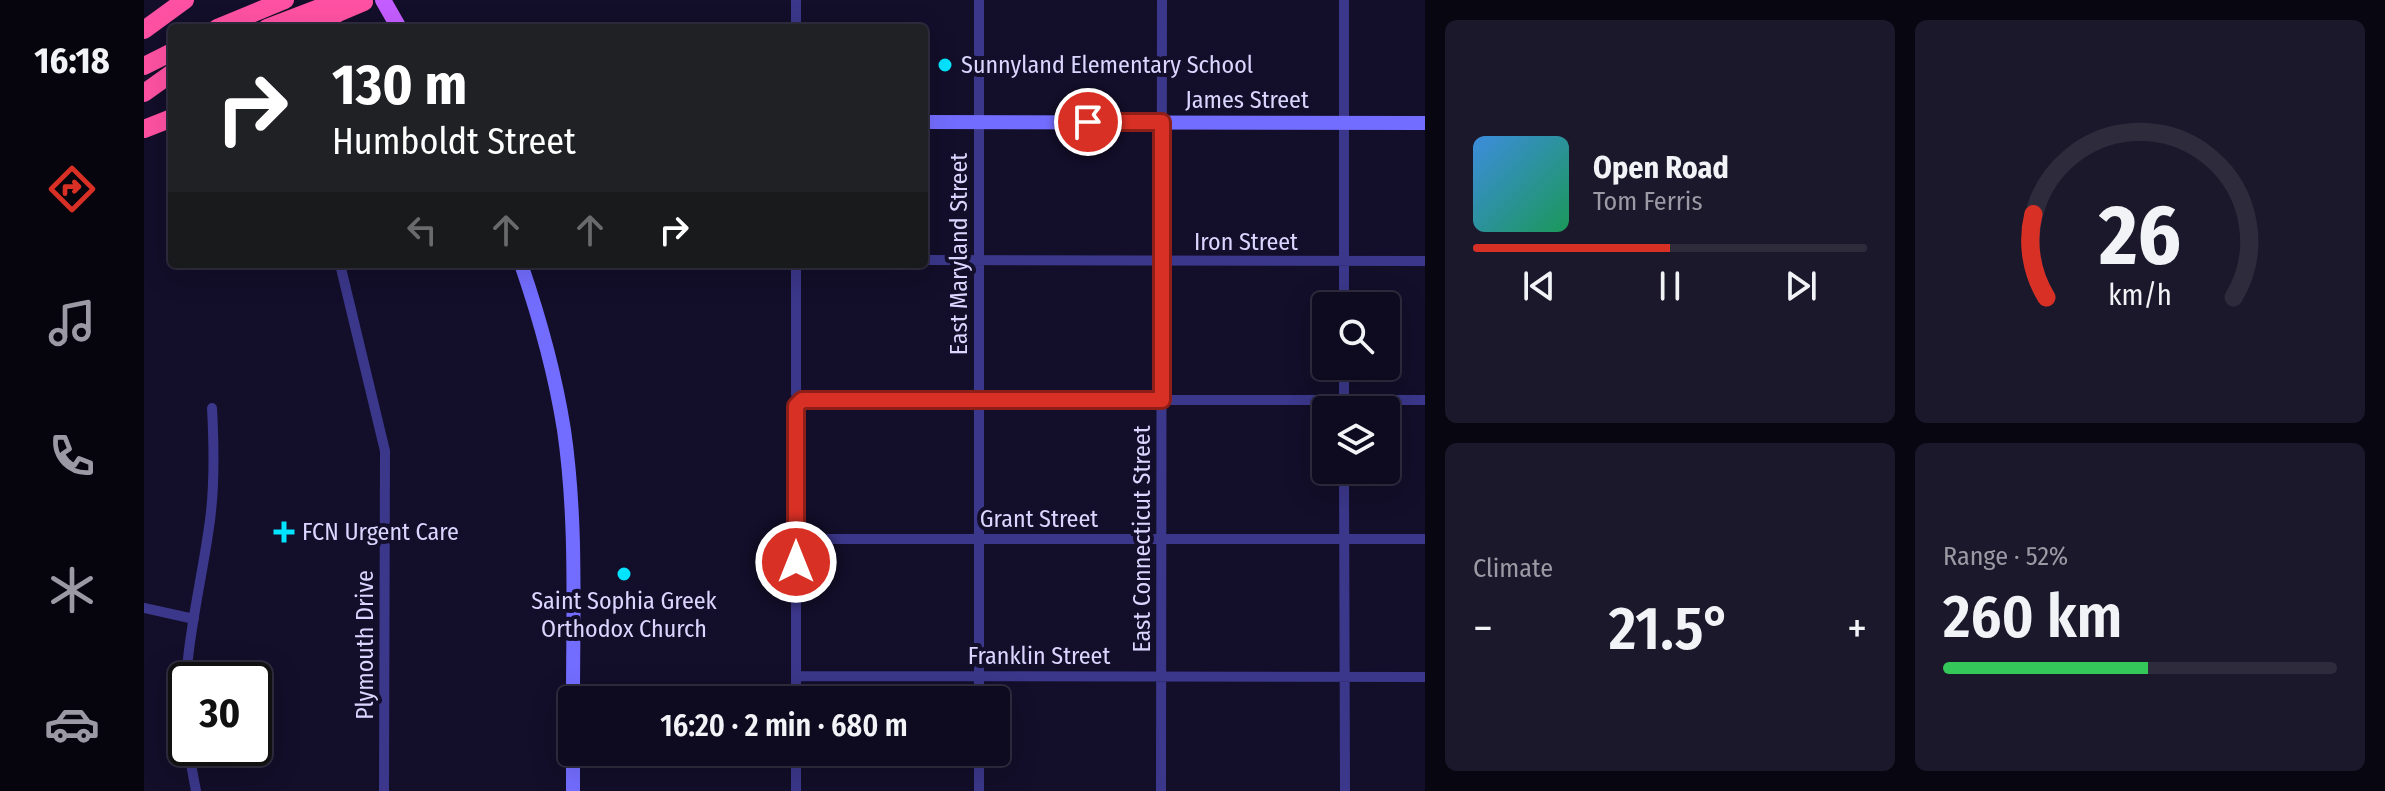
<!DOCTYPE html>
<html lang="en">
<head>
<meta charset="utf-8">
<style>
	body { margin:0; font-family:"Fira Sans Condensed",sans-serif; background:#1c182c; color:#f1f3f6; height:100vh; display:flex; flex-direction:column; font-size:30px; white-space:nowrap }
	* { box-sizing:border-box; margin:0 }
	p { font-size:26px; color:#9b9aa4 }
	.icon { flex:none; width:44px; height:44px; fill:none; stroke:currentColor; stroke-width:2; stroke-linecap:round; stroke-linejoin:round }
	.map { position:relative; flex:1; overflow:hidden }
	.panel { display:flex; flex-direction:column; gap:20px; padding:20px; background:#080611; width:960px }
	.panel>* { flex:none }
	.top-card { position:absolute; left:24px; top:24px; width:760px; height:244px; border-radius:8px; box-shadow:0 8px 32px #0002,0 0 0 2px #2e2b3d; background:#202124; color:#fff; overflow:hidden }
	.fabs { position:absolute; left:1168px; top:292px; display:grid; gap:16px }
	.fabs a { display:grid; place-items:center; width:88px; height:88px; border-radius:8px; background:#0e0a1f; box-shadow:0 8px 32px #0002,0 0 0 2px #2e2b3d; font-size:40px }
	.speed { position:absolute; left:24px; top:662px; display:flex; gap:16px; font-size:40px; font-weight:700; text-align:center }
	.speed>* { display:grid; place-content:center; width:104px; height:104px; border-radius:50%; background:#0e0a1f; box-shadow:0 8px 32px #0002,0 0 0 2px #2e2b3d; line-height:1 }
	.speed .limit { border:4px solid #111; border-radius:12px; background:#fff; color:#111 }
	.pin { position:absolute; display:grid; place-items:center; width:68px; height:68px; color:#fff; margin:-34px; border:4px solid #fff; border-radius:50%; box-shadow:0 2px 8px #0007 }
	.me { position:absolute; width:88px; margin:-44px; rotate:0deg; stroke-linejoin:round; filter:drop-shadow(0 0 6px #0008) }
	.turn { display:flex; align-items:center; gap:28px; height:168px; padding:0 32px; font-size:36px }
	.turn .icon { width:104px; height:104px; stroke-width:2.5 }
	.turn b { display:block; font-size:56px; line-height:68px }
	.lanes { display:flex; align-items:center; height:76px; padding:0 32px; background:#0003; justify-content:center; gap:40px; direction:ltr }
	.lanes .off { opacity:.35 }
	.big { font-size:60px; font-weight:600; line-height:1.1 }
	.panel .card { flex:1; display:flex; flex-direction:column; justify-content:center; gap:12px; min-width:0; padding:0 28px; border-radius:12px; background:#1c182c }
	.panel .dial { align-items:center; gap:0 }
	.dial svg { height:208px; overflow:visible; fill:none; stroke:#2e2b3d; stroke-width:7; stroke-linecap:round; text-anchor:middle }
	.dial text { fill:#f1f3f6; stroke:none }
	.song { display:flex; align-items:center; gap:24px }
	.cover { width:96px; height:96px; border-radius:12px; background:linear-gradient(135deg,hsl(210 70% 55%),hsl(150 70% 35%)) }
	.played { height:8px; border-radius:4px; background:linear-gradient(90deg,#d93025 50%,#2e2b3d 50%) }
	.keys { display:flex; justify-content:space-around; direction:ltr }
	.heat { display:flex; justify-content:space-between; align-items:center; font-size:44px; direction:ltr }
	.charge { height:12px; border-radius:6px; background:linear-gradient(90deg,#34c759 52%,#2e2b3d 0) }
	.panel .tiles { flex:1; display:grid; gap:20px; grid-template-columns:repeat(2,1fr) }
	.trip { position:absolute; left:414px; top:686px; width:452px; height:80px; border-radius:8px; background:#0e0a1f; box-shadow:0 8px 32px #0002,0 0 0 2px #2e2b3d; font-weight:600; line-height:80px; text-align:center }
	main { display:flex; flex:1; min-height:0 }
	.dock { display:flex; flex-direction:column; width:144px; justify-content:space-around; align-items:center; background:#06040c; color:#9b9aa4 }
	.dock .icon { width:56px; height:56px }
	.dock .active { color:#d93025 }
	.dock b { font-size:36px; color:#f1f3f6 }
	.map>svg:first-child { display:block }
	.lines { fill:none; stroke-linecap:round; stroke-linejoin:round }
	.street { stroke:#3b378a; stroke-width:10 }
	.secondary { stroke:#736dff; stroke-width:14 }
	.primary { stroke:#c45dff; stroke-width:16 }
	.highway { stroke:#ff51a3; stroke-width:18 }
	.route-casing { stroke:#8d1f18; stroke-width:20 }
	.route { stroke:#d93025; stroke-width:14 }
	.poi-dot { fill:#02e3ff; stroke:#130e29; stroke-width:3 }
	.labels { text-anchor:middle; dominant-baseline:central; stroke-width:8; stroke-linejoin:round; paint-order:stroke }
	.poi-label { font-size:24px; fill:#dbd6ff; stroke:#130e29; text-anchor:start }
	.street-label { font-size:24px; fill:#dbd6ff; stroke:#130e29 }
</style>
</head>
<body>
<main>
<nav class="dock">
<b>16:18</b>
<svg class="icon active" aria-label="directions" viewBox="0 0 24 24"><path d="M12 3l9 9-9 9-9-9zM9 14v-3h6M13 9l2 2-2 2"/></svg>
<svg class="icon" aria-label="music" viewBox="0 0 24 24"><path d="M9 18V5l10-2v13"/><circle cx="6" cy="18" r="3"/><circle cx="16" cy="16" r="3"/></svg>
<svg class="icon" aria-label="phone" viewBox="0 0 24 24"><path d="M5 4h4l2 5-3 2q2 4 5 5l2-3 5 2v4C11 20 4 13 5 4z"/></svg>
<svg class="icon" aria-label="climate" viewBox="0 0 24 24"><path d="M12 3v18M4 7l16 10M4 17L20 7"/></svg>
<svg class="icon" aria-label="car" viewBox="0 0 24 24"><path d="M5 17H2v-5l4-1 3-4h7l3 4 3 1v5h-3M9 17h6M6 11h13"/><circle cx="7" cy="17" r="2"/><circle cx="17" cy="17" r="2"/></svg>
</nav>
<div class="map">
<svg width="1281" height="791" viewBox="0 0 1281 791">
	<rect width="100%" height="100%" fill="#130e29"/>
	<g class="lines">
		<path class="street" d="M652,0V28
			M1200,0V306
			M780,260L1281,261
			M196,264L241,451L240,791
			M652,264V394
			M1200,366V410
			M658,400H1281
			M652,406V700
			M1200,470L1201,791
			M652,539H1281
			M0,608L50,619
			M652,676L1281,677
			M835,700V0
			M42,728C37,658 57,589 66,520C71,483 70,445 68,408
			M44,748L52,791
			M652,752V791
			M835,752V791
			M1017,791L1018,0"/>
		<path class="secondary" d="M780,122L1281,123
			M377,264C396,319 411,373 420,430C433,519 429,610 429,700
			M429,752V791"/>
		<path class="primary" d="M239,0L255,28"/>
		<path class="highway" d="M73,28L141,0
			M123,28L196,0
			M171,28L194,13L220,2
			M0,30L41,0
			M0,66L28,52
			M0,93L28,73
			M0,129L28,118"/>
	</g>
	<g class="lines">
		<g class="route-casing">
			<path id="route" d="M652,562V406L658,400H1018V122H944"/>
		</g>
		<use href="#route" class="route"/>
	</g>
	<g class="poi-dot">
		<circle cx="801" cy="65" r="8"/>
		<path d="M136 520h8v8h8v8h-8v8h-8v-8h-8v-8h8z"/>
		<circle cx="480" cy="574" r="8"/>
	</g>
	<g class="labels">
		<g class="poi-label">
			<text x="817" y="65">Sunnyland Elementary School</text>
			<text x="158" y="532">FCN Urgent Care</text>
			<text x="480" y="601" text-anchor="middle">Saint Sophia Greek<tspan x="480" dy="28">Orthodox Church</tspan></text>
		</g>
		<g class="street-label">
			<text x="1103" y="100">James Street</text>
			<text x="1102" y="242">Iron Street</text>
			<text transform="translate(815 254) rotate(-90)">East Maryland Street</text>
			<text x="895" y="519">Grant Street</text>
			<text transform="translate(998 539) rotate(-90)">East Connecticut Street</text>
			<text transform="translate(221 645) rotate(-90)">Plymouth Drive</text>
			<text x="895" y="656">Franklin Street</text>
		</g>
	</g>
</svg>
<div class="fabs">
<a><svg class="icon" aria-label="search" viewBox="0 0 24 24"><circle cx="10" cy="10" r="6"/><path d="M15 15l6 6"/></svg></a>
<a><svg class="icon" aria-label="layers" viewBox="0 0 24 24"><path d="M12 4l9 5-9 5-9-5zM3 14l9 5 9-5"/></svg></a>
</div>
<div class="speed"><div class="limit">30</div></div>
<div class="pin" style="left:944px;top:122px;background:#d93025"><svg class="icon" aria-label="arrive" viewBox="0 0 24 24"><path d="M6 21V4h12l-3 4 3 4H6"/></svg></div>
<svg class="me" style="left:652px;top:562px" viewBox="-20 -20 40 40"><circle r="17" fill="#d93025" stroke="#fff" stroke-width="3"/><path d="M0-11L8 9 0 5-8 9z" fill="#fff"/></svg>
<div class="trip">16:20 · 2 min · 680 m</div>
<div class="top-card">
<div class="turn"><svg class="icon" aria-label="right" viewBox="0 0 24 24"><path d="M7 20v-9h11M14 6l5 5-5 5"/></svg><div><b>130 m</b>Humboldt Street</div></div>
<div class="lanes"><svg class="icon off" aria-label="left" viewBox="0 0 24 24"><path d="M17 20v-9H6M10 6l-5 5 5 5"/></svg><svg class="icon off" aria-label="ahead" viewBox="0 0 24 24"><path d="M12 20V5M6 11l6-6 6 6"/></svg><svg class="icon off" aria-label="ahead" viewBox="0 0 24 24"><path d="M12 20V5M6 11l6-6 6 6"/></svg><svg class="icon" aria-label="right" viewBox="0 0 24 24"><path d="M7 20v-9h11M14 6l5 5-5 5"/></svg></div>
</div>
</div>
<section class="panel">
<div class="tiles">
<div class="card">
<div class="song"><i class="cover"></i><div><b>Open Road</b><p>Tom Ferris</p></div></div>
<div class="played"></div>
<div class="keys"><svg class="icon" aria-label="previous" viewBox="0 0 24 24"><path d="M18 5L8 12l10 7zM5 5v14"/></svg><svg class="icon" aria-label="pause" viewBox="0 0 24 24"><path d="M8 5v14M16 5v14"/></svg><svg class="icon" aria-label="next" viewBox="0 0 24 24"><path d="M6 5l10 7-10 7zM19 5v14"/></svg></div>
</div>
<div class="card dial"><svg viewBox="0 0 100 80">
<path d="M14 69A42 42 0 1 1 86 69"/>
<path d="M14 69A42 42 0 0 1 9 37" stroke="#d93025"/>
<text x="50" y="56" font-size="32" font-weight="700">26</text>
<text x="50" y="72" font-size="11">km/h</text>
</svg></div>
<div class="card"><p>Climate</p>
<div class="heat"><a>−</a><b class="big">21.5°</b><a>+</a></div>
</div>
<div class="card"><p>Range · 52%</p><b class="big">260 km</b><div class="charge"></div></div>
</div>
</section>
</main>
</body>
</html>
